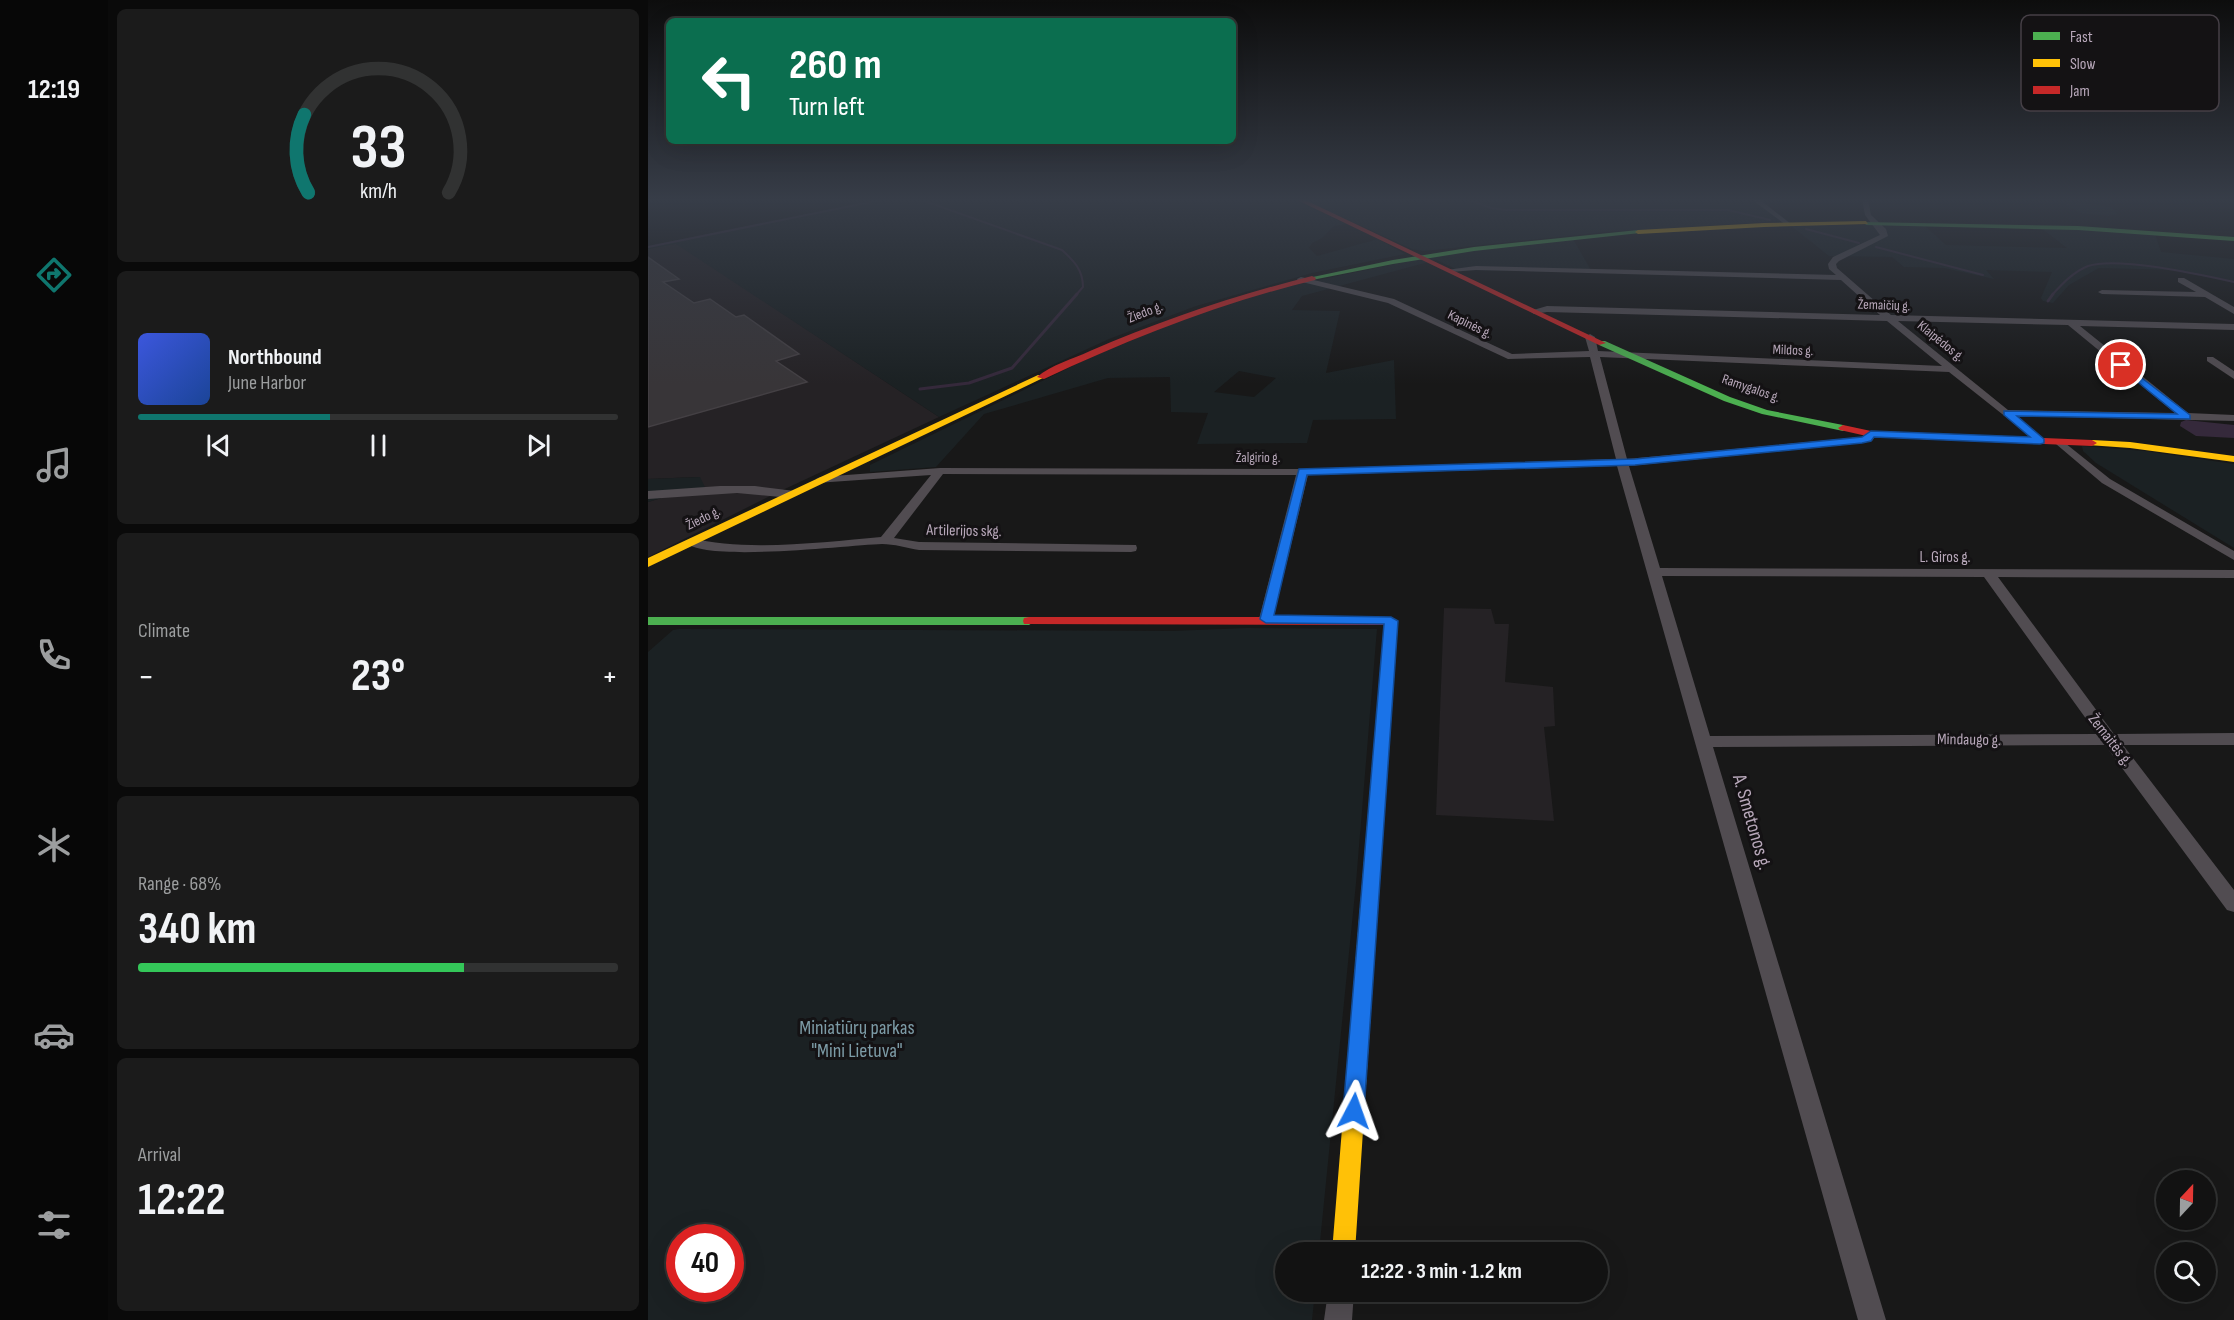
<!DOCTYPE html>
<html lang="en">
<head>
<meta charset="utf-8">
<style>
	body { margin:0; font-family:"Sofia Sans Condensed",sans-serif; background:#1b1b1b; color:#f1f3f6; height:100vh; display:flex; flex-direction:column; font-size:22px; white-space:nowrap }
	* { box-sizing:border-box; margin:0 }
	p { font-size:20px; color:#9c9e9f }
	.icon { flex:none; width:33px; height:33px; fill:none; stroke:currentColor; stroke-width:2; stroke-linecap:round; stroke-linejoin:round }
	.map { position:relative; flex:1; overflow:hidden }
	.details { display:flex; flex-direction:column; gap:9px; padding:9px; background:#0a0a0a; width:540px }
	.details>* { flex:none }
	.guide { position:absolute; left:18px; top:18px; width:570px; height:126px; border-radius:9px; box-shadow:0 6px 24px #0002,0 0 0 2px #313232; background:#0b6e4f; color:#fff; overflow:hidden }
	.needle { width:39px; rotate:22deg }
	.controls { position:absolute; left:1508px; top:1170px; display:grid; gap:12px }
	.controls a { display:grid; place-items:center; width:60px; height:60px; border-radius:50%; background:#121212; box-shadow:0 6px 24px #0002,0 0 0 2px #313232; font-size:30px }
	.speed { position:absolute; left:18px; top:1224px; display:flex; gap:12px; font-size:30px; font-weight:700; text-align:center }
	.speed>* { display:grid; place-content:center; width:78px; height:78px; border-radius:50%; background:#121212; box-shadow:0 6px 24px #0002,0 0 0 2px #313232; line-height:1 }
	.speed .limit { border:9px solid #d22; background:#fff; color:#111 }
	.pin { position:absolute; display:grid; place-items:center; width:51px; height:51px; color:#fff; margin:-26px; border:3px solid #fff; border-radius:50%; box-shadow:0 2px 6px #0007 }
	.me { position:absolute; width:66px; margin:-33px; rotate:4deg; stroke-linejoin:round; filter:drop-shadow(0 0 4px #0008) }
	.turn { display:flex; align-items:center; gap:21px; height:126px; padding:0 24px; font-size:27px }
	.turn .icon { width:78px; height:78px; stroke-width:2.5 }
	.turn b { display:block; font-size:42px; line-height:51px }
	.big { font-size:45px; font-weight:700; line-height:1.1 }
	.details .tile { flex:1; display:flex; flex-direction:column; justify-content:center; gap:9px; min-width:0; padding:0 21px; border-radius:9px; background:#1b1b1b }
	.details .dial { align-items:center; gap:0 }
	.dial svg { height:156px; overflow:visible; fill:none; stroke:#313232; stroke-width:7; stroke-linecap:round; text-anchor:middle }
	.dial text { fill:#f1f3f6; stroke:none }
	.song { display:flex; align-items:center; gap:18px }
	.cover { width:72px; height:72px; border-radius:9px; background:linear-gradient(135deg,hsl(230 70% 55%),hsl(220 70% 35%)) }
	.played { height:6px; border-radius:3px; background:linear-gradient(90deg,#0f766e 40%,#313232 40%) }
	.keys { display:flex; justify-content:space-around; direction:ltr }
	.heat { display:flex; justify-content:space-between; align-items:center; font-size:33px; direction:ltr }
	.charge { height:9px; border-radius:4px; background:linear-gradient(90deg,#34c759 68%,#313232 0) }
	.trip { position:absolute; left:627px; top:1242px; width:333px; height:60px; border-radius:30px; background:#121212; box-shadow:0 6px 24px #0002,0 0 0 2px #313232; font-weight:700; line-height:60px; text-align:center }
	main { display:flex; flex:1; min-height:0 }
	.tabs { display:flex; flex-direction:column; width:108px; justify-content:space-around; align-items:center; background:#070707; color:#9c9e9f }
	.tabs .icon { width:42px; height:42px }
	.tabs .on { color:#0f766e }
	.tabs b { font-size:27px; color:#f1f3f6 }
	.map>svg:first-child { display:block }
	.built { fill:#252225 }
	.green { fill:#1b2123; fill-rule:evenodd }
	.water { fill:#35293b }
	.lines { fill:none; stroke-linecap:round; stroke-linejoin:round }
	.stream-far1 { stroke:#35293b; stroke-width:2 }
	.stream { stroke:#35293b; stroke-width:3 }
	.building { fill:#383538; stroke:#444044; stroke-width:1.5 }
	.street { fill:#514c51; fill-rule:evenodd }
	.fast { fill:#4caf50; fill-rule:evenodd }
	.slow { fill:#ffc107; fill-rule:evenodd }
	.jam { fill:#c62828; fill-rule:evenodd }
	.route { fill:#1a73e8; stroke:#114b97; stroke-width:1.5 }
	.labels { text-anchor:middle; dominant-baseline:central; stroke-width:6; stroke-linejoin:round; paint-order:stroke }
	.far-street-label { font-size:14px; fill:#b8a8ba; stroke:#141214 }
	.street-label { font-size:16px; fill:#b8a8ba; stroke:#141214 }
	.near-street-label { font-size:20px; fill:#b8a8ba; stroke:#141214 }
	.near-park-label { font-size:20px; fill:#7d9ca7; stroke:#141214 }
	.key { fill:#141214; stroke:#453f46; stroke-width:1.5 }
	.key-label { font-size:16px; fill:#b8a8ba }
</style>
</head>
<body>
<main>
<nav class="tabs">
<b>12:19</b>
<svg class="icon on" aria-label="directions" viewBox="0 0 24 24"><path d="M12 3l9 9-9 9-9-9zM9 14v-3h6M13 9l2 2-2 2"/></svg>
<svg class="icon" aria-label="music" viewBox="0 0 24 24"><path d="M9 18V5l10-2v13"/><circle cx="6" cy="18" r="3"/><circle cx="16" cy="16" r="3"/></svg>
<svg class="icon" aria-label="phone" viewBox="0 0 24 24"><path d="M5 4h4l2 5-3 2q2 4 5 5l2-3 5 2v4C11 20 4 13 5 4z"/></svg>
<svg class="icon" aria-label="climate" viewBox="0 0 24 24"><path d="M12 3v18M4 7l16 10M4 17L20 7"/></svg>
<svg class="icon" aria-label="car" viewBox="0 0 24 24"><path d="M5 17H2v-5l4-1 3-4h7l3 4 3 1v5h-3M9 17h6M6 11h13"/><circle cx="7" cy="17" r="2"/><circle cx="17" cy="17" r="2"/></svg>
<svg class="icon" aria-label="filters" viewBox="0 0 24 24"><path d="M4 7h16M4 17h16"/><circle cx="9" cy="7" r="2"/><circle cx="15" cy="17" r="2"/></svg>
</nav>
<section class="details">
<div class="tile dial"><svg viewBox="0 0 100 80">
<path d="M14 69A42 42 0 1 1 86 69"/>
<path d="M14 69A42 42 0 0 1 12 29" stroke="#0f766e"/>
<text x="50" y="56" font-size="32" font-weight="700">33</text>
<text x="50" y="72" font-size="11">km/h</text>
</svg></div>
<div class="tile">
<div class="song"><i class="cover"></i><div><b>Northbound</b><p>June Harbor</p></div></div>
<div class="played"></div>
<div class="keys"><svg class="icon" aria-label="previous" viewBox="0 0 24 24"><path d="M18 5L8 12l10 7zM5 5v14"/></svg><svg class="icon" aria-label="pause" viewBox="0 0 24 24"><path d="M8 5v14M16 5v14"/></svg><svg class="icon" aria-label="next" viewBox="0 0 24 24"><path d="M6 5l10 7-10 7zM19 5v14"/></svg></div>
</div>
<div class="tile"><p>Climate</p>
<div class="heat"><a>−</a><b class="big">23°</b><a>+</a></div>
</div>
<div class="tile"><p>Range · 68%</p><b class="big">340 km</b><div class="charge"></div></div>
<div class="tile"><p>Arrival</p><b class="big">12:22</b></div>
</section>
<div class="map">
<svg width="1586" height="1320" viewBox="0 0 1586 1320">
	<rect width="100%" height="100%" fill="#181818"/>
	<path class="built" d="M28,243L291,417L126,494L0,557V502L23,495L51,477L0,479V249Z
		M796,608L843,609L847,624H861L857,682L905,687L907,726L896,727L906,821L788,815Z"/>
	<path class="green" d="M232,199H644L698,224L686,226L674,238L664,243L661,248L669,256L730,239L757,254L664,273L548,306L461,339L291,417L28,244L0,249V246Z
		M654,199H1104L1134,221L957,232L776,251L764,249Z
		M1423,201L1464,207L1469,214L1460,216L1432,213L1414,202Z
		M1142,225H1276L1298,245L1419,248L1393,228L1507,234L1513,252L1586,259V283L1525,270L1451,268L1421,285L1405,303L1395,301L1393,298L1404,272L1338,270L1346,279L1296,268L1256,267L1244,257L1181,256Z
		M925,239L944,272L810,270L788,260L654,296L644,310L692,311L678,373L746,360L748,419L665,420L659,443L549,444L560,413L523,412L522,377L460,378L336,414L288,467L222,472V465L441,358L537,318L627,289L795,254ZM591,371L628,378L606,397L566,392Z
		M1434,446L1497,451L1586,464V548L1448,463L1435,451Z
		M52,477L59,491L23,495L0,502V479Z
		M599,628L729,629L708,883L671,1252H638V1292H667L664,1320H0V652L25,630L31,629L524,631ZM32,1238H82V1288H32Z"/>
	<path class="water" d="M1538,420L1586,425V438L1548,436L1532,426L1533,422Z"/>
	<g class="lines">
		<path class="stream-far1" d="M271,199L414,250C426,261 435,270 435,287L428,295
			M819,199L843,208L858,210H1080L1122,220
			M1158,229L1211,243
			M0,247L238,199
			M1228,247L1335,275
			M1404,295C1414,284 1425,272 1440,266C1469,256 1554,275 1586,282"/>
		<path class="stream" d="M1400,301L1405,294
			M272,389L321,383L364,368L429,294"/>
	</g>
	<path class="building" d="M0,257L31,279L15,282L46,303L62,299L88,317L96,315L151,354L128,361L159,382L0,427Z"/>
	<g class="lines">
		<path class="street" d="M1103,199H1111L1143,224L1138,225Z
			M1214,199H1220L1223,215L1238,229L1240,236L1191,261L1188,264L1189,268L1243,315L1586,324V330L1432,326L1540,413L1586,415V421L1368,416L1396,439L1397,441L1392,444L1301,372L952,357L979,459L1214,437L1223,431L1228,434L1224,441L1214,443L981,466L1012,568L1586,570V578L1350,577L1466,734L1586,733V745H1475L1586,890V912L1579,910L1457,745L1065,747L1238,1320H1210L969,466L660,475L625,619L618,623L611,619L648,475L295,474L246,538L271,542L488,545L489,548L488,551L483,552L271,550C259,548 246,544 234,544C200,545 57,563 37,542L43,538C97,552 177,542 233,537L283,475L168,483V479L172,477L292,468L655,469L968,459L942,357L860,359L740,303L650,281L649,279L653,277L746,299L864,354L941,351L937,337L942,334L947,337L950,351L1294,366L1239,321L899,312L886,314L882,311L899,306L1232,315L1193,280L828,270L802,272L798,270L828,266L1188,275L1181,269L1180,264L1185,257L1232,235L1217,215ZM1250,321L1420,325L1527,413L1360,410ZM1014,576L1336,577L1449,734L1062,736Z
			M1530,278H1536L1586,307V314L1557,297L1454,294L1450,292L1454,290L1548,292L1530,282Z
			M1559,357H1565L1586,371V379L1559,361Z
			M1412,439L1462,479L1586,551V560L1454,483L1408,444L1407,442Z
			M72,486H107L147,491L149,494L143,498L89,493L0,499V491Z
			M680,1292H706L704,1320H676Z"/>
		<path class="fast" d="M1216,222L1430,226L1586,237V241L1430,230L1218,225Z
			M990,230L992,233L826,251L745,264L664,280L660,278L745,260L826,247Z
			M951,341H957L1082,397L1119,410L1195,425L1200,428L1195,431L1114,414L1076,401L951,345Z
			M0,617H381L387,621L381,625H0Z
			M740,658L747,662L729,919L726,924L720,926L714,924L711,919L733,662Z"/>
		<path class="slow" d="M1218,221L1220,224L1116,227L990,234L987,232L990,230L1116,223Z
			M390,375L397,377L0,567V558Z
			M1444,440L1482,442L1586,456V462L1482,448L1440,445L1439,443Z
			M720,912L726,914L729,919L707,1252H684L711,919L714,914Z"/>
		<path class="jam" d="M647,199H655L958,343L951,345Z
			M664,276L668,278L667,280C572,303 484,338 396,379L389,377C403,365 425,359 442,351C514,320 588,295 664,276Z
			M1195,425L1223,431L1444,440L1449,443L1444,446L1223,437L1192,430L1190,428Z
			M381,617H743L749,621L747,662L740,666L733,662L736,625L376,624L375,621L376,618Z"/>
	</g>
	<linearGradient id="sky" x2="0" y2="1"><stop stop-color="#0d0d0d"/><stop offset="0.52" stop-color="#373d48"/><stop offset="1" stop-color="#373d48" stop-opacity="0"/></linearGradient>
	<rect width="1586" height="384" fill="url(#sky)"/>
	<path class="route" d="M1473,362L1542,415V419L1369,416L1396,439V443L1392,444L1226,437L1223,441L1214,443L987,465L659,475L626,615L743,617L750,621L716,1111L713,1118L706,1121L698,1118L695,1111L736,624L618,623L612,619L651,469L987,459L1214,437L1223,431L1382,437L1356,415V411L1529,414L1470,366L1469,365Z"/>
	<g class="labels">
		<g class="far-street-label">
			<text transform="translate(1236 305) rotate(2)">Žemaičių g.</text>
			<text transform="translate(497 312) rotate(-21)">Žiedo g.</text>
			<text transform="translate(822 324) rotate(26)">Kapinės g.</text>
			<text transform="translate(1293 341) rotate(39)">Klaipėdos g.</text>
			<text transform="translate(1145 350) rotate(2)">Mildos g.</text>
			<text transform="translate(1103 388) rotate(19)">Ramygalos g.</text>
			<text x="610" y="457">Žalgirio g.</text>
			<text transform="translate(55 518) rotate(-26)">Žiedo g.</text>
		</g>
		<g class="street-label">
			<text transform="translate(316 531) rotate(1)">Artilerijos skg.</text>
			<text x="1297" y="557">L. Giros g.</text>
			<text transform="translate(1321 740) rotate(1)">Mindaugo g.</text>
			<text transform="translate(1462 740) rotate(52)">Žemaitės g.</text>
		</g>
		<g class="near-street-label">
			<text transform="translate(1104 822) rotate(74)">A. Smetonos g.</text>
		</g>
		<g class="near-park-label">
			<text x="209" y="1028">Miniatiūrų parkas<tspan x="209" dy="23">"Mini Lietuva"</tspan></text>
		</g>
	</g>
	<rect x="1373" y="15" width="198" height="96" rx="9" class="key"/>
	<rect x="1385" y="32" width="27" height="8" fill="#4caf50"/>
	<rect x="1385" y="59" width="27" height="8" fill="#ffc107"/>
	<rect x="1385" y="86" width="27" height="8" fill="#c62828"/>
	<g class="key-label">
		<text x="1422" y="42">Fast</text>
		<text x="1422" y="69">Slow</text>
		<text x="1422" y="96">Jam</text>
	</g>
</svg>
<div class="controls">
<a><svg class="needle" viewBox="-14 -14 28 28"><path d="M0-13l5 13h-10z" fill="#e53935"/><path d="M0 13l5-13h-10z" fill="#9c9e9f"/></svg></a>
<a><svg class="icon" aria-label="search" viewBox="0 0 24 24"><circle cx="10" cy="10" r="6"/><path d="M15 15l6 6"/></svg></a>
</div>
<div class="speed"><div class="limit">40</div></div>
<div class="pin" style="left:1473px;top:365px;background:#d93025"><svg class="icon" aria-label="arrive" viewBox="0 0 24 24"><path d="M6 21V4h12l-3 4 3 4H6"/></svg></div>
<svg class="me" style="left:706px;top:1111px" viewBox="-20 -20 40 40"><path d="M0-17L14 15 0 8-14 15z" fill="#1a73e8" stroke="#fff" stroke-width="4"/></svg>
<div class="trip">12:22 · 3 min · 1.2 km</div>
<div class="guide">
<div class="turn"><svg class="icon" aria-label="left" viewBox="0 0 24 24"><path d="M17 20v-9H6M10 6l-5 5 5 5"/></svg><div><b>260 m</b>Turn left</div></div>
</div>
</div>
</main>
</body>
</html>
